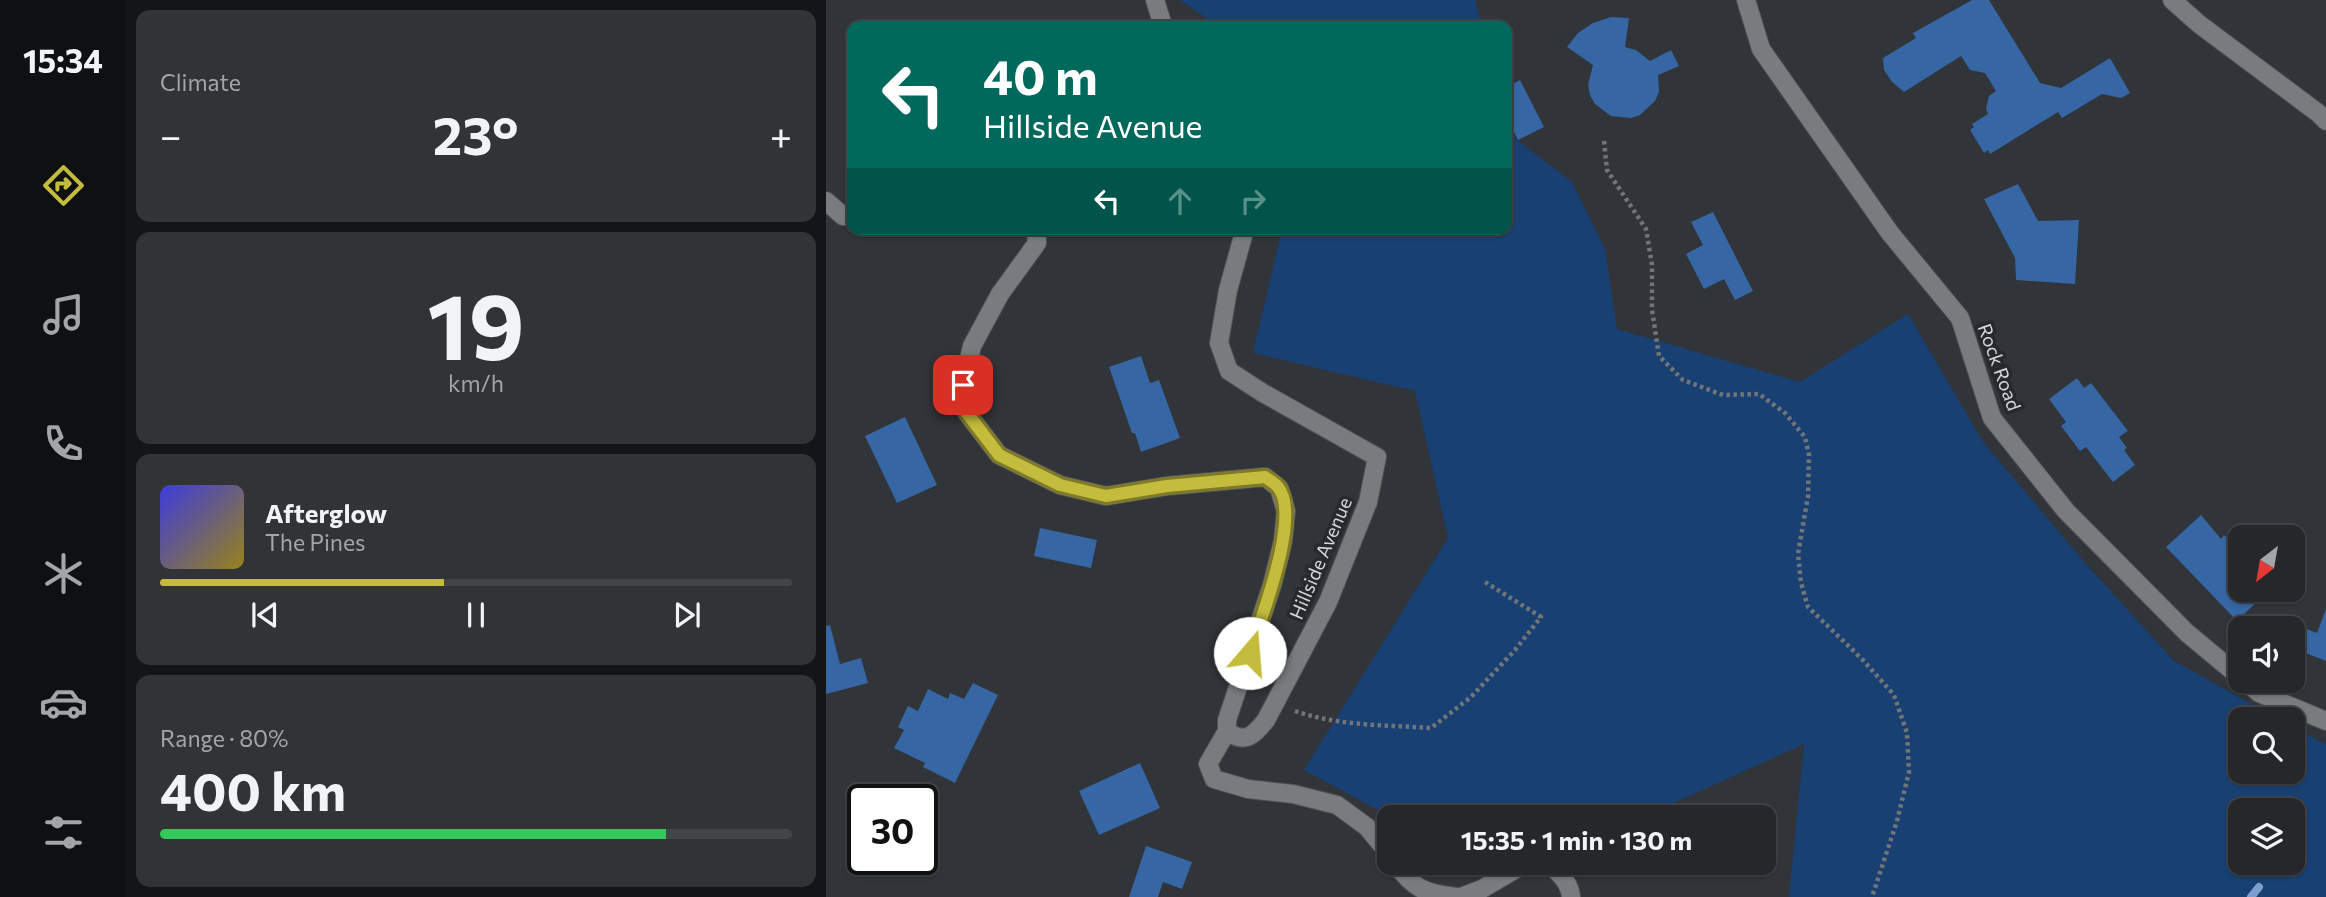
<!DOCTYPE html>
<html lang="en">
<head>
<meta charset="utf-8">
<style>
	body { margin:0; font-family:Commissioner,sans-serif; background:#313336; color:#f1f3f6; height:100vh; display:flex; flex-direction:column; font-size:26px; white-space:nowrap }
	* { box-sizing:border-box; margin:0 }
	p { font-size:23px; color:#a3a5a8 }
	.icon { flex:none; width:38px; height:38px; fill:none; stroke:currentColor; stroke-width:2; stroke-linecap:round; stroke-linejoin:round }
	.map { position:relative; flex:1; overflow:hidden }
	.panel { display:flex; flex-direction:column; gap:10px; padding:10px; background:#141517; width:700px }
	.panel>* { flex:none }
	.banner { position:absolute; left:21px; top:21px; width:665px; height:214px; border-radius:14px; box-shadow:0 2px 5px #0004,0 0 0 2px #424447; background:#00695c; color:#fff; overflow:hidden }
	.needle { width:46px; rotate:211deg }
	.buttons { position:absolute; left:1402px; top:525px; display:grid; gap:14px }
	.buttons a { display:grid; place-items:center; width:77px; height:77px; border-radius:14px; background:#25272a; box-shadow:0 2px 5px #0004,0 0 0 2px #424447; font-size:35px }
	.speed { position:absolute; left:21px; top:784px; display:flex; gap:14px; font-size:35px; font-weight:700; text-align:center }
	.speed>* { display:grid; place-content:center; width:91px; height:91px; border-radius:50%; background:#25272a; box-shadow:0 2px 5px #0004,0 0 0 2px #424447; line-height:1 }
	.speed .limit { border:4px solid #111; border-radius:10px; background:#fff; color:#111 }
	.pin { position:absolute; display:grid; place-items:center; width:60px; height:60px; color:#fff; margin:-30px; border-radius:14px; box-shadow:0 4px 10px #0006 }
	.me { position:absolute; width:77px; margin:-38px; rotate:18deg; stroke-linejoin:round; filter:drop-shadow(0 0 5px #0008) }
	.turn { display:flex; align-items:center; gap:24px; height:147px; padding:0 21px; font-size:32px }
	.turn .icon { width:91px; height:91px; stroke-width:2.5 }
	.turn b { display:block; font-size:49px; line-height:60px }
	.lanes { display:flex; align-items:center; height:66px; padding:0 21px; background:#0003; justify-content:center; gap:35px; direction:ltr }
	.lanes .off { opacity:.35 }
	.big { font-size:52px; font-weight:700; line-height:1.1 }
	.panel .card { flex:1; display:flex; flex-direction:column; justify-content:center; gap:10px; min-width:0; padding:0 24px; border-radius:14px; background:#313336 }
	.panel .dial { align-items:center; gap:0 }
	.dial b { font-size:91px; line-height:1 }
	.song { display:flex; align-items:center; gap:21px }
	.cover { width:84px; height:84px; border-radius:10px; background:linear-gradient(135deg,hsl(240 70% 55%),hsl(50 70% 35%)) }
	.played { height:7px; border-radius:4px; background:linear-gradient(90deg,#c4bc3d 45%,#424447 45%) }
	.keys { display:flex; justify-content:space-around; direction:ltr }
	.heat { display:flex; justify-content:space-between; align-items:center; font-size:38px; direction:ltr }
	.charge { height:10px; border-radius:5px; background:linear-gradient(90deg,#34c759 80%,#424447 0) }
	.trip { position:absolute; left:551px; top:805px; width:399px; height:70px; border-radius:14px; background:#25272a; box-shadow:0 2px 5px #0004,0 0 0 2px #424447; font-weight:700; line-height:70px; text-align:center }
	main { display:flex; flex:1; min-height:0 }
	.menu { display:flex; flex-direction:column; width:126px; justify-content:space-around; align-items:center; background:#0f1011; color:#a3a5a8 }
	.menu .icon { width:49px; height:49px }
	.menu .selected { color:#c4bc3d }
	.menu b { font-size:32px; color:#f1f3f6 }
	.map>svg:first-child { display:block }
	.green { fill:#184072; fill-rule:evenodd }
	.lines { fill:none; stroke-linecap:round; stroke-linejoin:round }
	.stream { stroke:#7d9fcd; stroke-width:8 }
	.building { fill:#3666a3 }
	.minor-casing { stroke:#4f5155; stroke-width:20 }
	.path { stroke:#727578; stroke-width:4.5; stroke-dasharray:3.5 3.5; stroke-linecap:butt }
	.minor { stroke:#7a7b7d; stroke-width:18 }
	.route-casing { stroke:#7f7a28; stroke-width:18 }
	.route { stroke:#c4bc3d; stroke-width:12 }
	.labels { text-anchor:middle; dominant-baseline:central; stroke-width:7; stroke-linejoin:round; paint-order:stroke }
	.street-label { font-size:19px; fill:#d5d6d9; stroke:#272a2d }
</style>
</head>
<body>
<main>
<nav class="menu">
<b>15:34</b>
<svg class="icon selected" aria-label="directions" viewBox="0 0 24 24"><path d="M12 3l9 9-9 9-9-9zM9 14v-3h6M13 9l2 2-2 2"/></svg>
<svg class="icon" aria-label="music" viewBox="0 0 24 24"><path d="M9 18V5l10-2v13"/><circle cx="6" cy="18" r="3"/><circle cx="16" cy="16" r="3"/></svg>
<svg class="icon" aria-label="phone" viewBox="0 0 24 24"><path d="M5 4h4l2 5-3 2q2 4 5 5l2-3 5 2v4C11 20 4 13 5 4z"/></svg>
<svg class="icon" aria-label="climate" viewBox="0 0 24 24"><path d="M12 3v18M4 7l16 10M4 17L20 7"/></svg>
<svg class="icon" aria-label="car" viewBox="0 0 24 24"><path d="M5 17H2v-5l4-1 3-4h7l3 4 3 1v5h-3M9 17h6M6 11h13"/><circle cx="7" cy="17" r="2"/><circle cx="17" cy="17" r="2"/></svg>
<svg class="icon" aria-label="filters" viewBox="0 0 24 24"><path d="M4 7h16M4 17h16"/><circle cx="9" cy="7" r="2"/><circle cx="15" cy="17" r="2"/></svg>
</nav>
<section class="panel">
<div class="card"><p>Climate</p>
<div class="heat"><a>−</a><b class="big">23°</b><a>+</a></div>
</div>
<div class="card dial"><b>19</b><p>km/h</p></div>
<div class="card">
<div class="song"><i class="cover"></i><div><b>Afterglow</b><p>The Pines</p></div></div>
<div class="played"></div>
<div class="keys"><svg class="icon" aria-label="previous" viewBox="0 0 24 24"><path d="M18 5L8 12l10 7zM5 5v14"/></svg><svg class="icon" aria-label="pause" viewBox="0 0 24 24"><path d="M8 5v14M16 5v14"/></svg><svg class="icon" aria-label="next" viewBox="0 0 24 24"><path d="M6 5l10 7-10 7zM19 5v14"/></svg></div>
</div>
<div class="card"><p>Range · 80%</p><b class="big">400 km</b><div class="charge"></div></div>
</section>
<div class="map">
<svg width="1500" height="897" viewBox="0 0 1500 897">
	<rect width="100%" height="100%" fill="#313438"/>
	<path class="green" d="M354,0H649L656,26H392Z
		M681,114L687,137L746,182L779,249L791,329L974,382L1082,314L1157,442L1261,565L1348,661L1453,719H1414V772H1466L1467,727L1500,744V897H963L978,744L817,817H565L478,770L622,538L589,391L427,353L456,229H681ZM1414,810H1466V863H1414Z"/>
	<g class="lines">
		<path class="stream" d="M1425,897L1433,887"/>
	</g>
	<path class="building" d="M1146,0H1163L1214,83L1235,88L1284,58L1304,93L1295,98L1276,94L1236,118L1232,112L1164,154L1162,150L1158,153L1144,130L1148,127L1146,124L1162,114L1160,109L1163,96L1170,91L1159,73L1144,70L1135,56L1078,92L1066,82L1058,70L1057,58L1090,38L1087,33Z
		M785,17L803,18L799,47L810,50L824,61L845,50L853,66L832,75L833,92L829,101L814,115L805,118L785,116L769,104L764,95L762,85L767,65L741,47L752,33L767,23Z
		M694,80L718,127L692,140L681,119V87Z
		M1192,184L1212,221L1253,220L1249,284L1190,280L1189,258L1158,199Z
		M887,212L927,291L909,300L898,279L878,289L860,254L877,245L865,222Z
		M315,356L324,383L333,380L354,438L315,452L309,433H306L283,367Z
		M1251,378L1258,388L1265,383L1302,431L1293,437L1301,448L1298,450L1309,465L1287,482L1260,447L1254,451L1235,426L1240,422L1223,399Z
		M79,417L111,485L71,503L39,436Z
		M1375,515L1395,539L1398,535L1414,552V590H1443L1411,621L1340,547Z
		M214,528L271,540L265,568L208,556Z
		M1500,609V661L1477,652L1478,649L1471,646L1478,628L1491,633Z
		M4,625L14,664L35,658L42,683L0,694V626Z
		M147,683L172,695L129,783L97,767L99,763L68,748L78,730L72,727L82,706L92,711L102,689L122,699L124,693L138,699Z
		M314,763L334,808L273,835L253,791Z
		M320,846L366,862L356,889L337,882L332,897H303Z"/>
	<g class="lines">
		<g class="minor-casing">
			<path id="minor" d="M329,0L337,26
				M920,0L935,49L1064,233L1134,318L1166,418L1240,511L1361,633L1414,677
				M1346,0L1373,24L1492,113L1500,121
				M0,201L17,216H26
				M210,229L211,243L174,294L146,346L137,385L141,413L173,455L234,485L280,496L341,486L439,477L453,488L460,511L457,541L446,585L401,720V731C419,745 428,735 440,720L502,602L542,502L551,457L437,393L403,371L393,343L402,290L419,229
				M1419,681L1433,693L1500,721
				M401,731L382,764L388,779L422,789L467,794L511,805L541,827L564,855
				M569,863C588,889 598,893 630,897
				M721,863C732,871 744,883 745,897
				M635,897L656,889L700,863"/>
		</g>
		<path class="path" d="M778,141L781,170L820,229L826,265V310L833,356L857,380L897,395L933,394L959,413L979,437L983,455L982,496L972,554L975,583L982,607L1036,659L1068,695L1081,733L1083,772L1071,821L1046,897
			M469,711C512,726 560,725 605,728L645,697L689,650L715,617L659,582"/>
		<use href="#minor" class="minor"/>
	</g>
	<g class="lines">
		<g class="route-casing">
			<path id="route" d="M137,385L141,413L173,455L234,485L280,496L341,486L439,477C443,480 449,483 452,487C476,516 434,620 424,653"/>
		</g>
		<use href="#route" class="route"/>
	</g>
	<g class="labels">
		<g class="street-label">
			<text transform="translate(1174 367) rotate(70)">Rock Road</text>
			<text transform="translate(494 558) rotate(-67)">Hillside Avenue</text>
		</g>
	</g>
</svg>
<div class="buttons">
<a><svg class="needle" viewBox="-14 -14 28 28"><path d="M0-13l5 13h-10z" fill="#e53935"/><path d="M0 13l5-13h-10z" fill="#a3a5a8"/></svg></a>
<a><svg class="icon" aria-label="sound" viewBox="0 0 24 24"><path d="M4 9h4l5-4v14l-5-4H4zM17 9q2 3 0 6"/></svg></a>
<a><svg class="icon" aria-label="search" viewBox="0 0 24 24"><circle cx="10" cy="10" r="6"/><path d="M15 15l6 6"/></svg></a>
<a><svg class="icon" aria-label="layers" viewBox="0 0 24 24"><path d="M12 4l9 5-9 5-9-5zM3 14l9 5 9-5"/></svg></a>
</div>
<div class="speed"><div class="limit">30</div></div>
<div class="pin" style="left:137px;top:385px;background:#d93025"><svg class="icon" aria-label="arrive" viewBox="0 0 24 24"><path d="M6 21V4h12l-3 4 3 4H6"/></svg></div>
<svg class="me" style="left:424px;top:653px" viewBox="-20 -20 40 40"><circle r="19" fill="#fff"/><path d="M0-13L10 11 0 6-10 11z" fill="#c4bc3d"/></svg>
<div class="trip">15:35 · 1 min · 130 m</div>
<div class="banner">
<div class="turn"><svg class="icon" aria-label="left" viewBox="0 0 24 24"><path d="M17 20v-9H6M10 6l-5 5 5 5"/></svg><div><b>40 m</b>Hillside Avenue</div></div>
<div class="lanes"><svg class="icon" aria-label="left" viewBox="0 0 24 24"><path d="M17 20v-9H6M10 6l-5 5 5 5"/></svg><svg class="icon off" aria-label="ahead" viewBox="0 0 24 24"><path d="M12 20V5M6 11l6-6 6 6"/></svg><svg class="icon off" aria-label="right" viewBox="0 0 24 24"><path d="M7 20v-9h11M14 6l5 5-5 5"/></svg></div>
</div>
</div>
</main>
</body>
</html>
